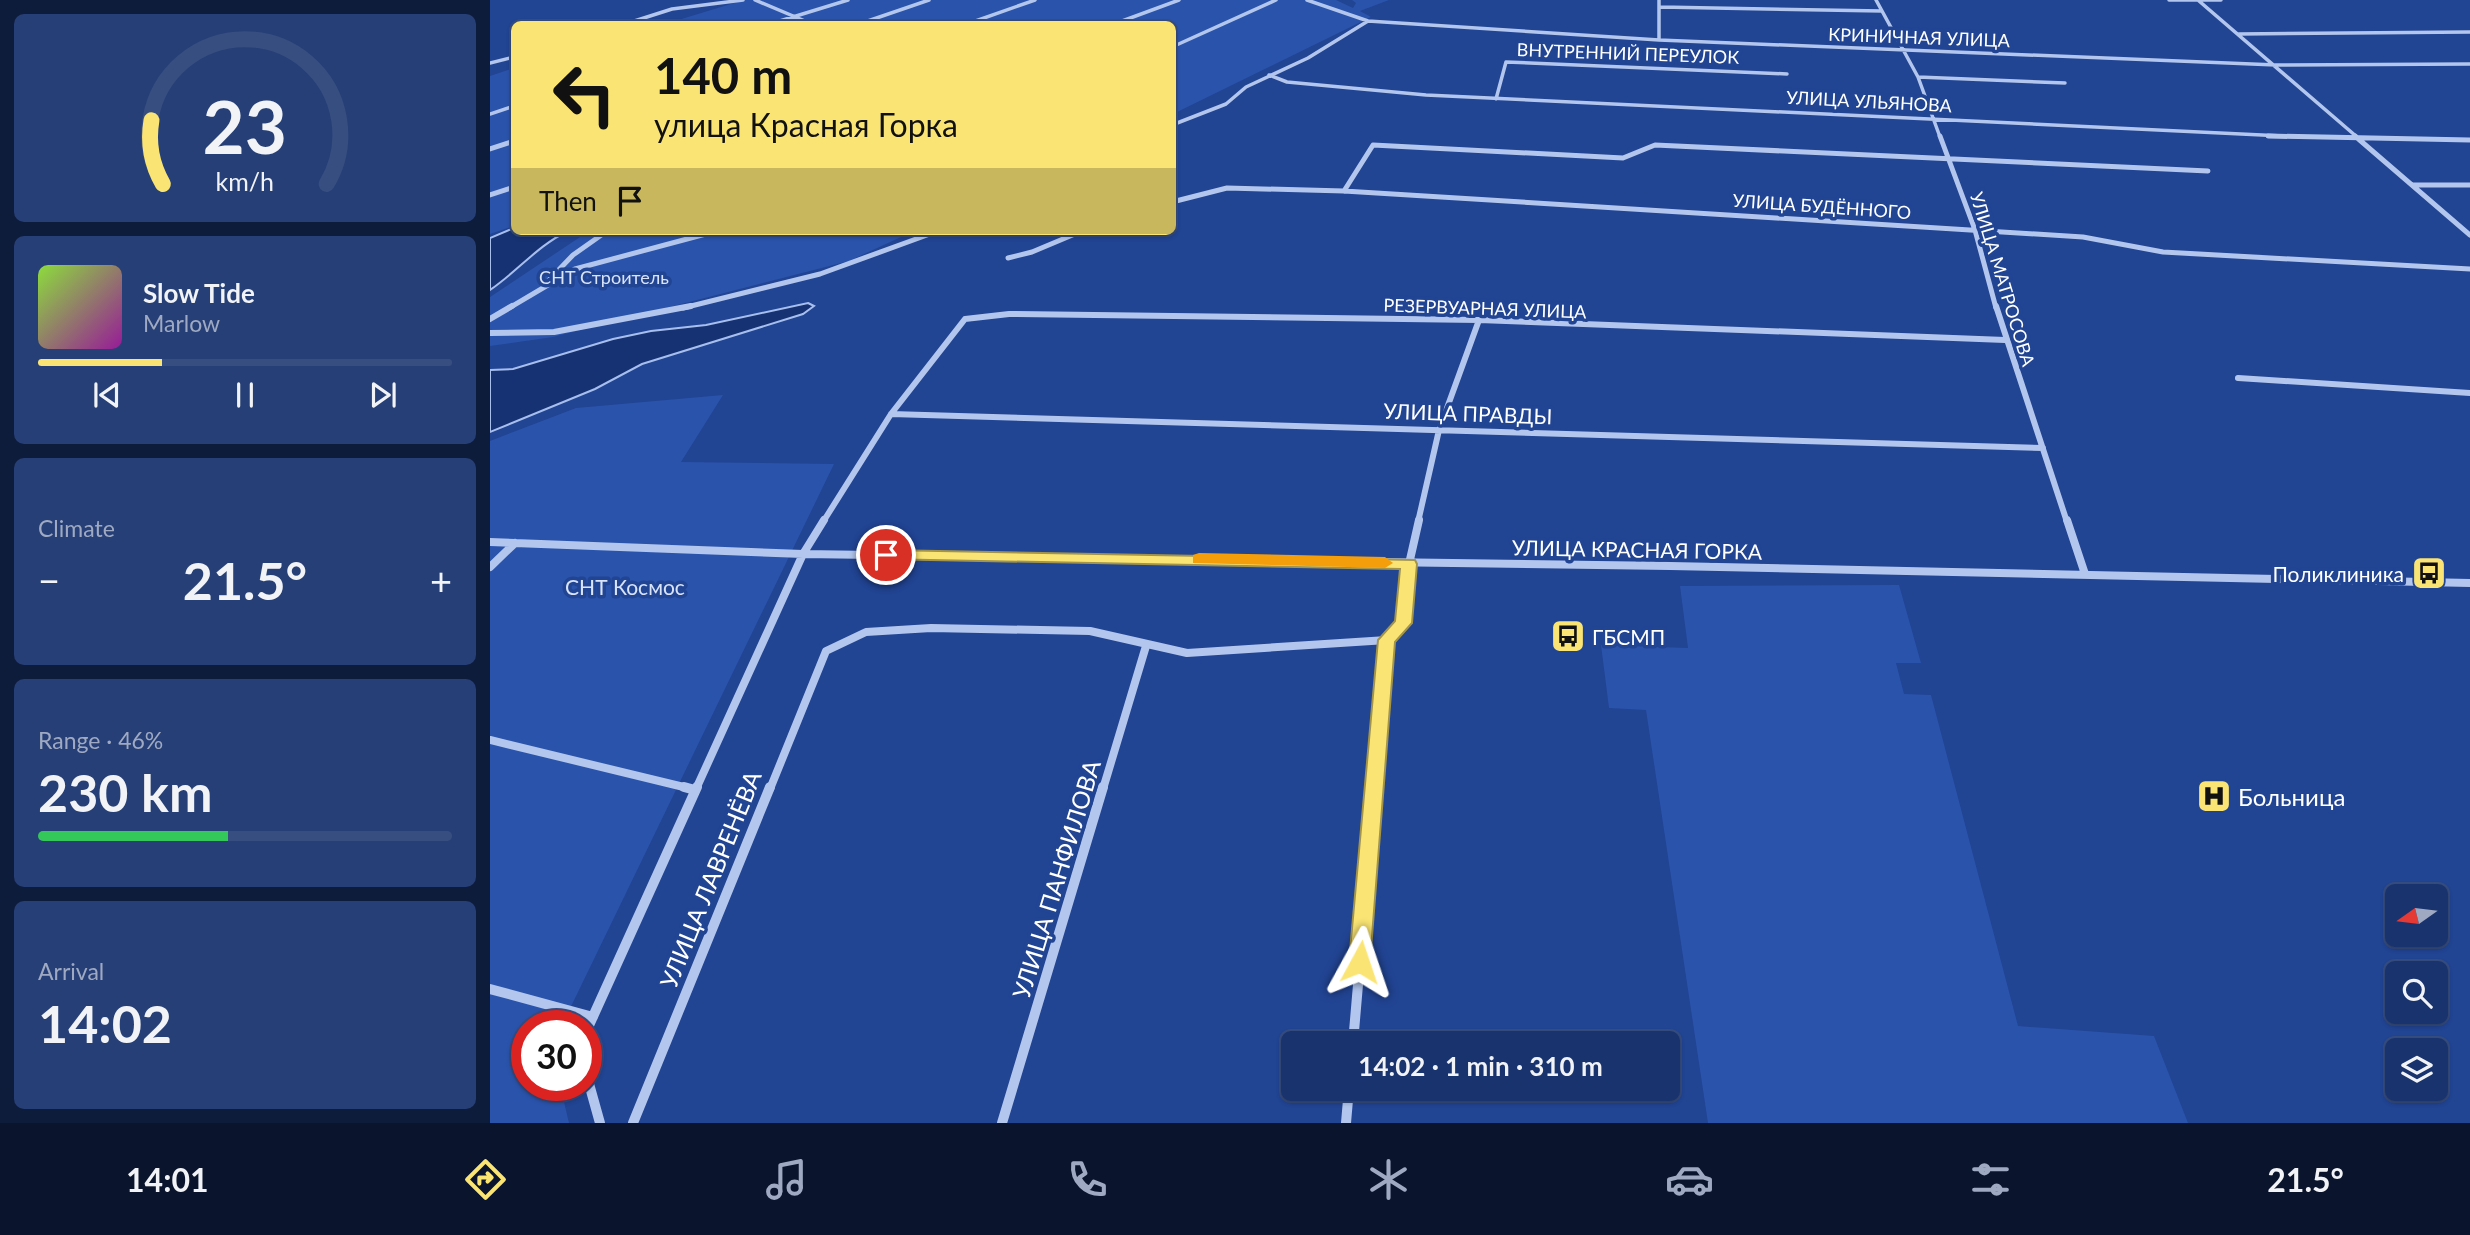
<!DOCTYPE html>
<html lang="en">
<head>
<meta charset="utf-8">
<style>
	body { margin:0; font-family:Lato,sans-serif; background:#263f76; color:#f1f3f6; height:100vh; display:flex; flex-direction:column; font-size:26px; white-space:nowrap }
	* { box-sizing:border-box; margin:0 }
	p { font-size:23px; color:#9faac2 }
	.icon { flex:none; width:38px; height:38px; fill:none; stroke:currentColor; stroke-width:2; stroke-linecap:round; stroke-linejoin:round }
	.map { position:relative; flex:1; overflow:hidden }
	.sheet { display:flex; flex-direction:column; gap:14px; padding:14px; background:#0e1c3c; width:490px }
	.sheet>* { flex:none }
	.top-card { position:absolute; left:21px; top:21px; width:665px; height:214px; border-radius:10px; box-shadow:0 2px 5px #0004,0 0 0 2px #374e81; background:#fae574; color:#111; overflow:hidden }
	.needle { width:46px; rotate:256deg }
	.tools { position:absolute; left:1895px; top:884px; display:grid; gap:14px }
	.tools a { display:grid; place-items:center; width:63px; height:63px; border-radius:10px; background:#19336e; box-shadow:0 2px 5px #0004,0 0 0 2px #374e81; font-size:35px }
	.speed { position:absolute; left:21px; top:1010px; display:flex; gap:14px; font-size:35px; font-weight:700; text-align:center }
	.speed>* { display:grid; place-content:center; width:91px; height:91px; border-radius:50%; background:#19336e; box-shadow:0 2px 5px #0004,0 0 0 2px #374e81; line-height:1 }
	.speed .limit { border:10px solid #d22; background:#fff; color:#111 }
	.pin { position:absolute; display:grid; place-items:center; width:60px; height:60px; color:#fff; margin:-30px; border:4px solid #fff; border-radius:50%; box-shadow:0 2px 7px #0007 }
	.me { position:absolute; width:77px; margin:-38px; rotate:5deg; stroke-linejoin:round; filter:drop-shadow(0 0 5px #0008) }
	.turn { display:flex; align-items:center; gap:24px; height:147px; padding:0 28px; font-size:32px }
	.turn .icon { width:91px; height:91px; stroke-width:2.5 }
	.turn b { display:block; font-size:49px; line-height:60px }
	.then { display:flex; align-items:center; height:66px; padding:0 28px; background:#0003; gap:14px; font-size:26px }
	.big { font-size:52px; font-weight:700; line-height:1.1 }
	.sheet .widget { flex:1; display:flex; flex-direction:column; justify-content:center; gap:10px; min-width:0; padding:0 24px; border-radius:10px; background:#263f76 }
	.sheet .dial { align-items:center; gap:0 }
	.dial svg { height:182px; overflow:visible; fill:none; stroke:#374e81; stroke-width:7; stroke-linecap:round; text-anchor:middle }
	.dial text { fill:#f1f3f6; stroke:none }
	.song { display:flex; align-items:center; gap:21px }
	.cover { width:84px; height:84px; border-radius:10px; background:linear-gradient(135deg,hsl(90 70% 55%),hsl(300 70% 35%)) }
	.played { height:7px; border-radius:4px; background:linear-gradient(90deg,#fae574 30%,#374e81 30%) }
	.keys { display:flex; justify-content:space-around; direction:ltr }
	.heat { display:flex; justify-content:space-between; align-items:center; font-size:38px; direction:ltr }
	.charge { height:10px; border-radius:5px; background:linear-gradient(90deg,#34c759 46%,#374e81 0) }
	.trip { position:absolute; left:791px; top:1031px; width:399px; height:70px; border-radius:10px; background:#19336e; box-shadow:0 2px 5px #0004,0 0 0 2px #374e81; font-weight:700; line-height:70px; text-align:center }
	.dock { display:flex; height:112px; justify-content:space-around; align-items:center; background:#0a142c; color:#9faac2 }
	.dock .icon { width:49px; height:49px }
	.dock .active { color:#fae574 }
	.dock b { font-size:32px; color:#f1f3f6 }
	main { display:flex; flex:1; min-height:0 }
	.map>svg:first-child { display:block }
	.green { fill:#2a53ab }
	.water { fill:#173272; stroke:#a7bfef; stroke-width:2 }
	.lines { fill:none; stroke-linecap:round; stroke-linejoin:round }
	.minor-far4 { stroke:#b3c6ed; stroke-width:3.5 }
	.minor-far3 { stroke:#b3c6ed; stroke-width:5 }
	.minor-far2 { stroke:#b3c6ed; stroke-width:6 }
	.minor-far1 { stroke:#b3c6ed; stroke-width:8 }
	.minor { stroke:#b3c6ed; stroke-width:10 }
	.route { fill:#fae574; stroke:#a2954b; stroke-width:2 }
	.slow { fill:#f59e0b }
	.labels { text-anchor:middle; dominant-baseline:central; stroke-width:7; stroke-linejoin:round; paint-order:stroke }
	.far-street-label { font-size:18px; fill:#fff; stroke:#214493 }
	.far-park-label { font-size:18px; fill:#d9e3fa; stroke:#214493 }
	.street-label { font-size:21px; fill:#fff; stroke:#214493 }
	.poi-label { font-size:21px; fill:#fff; stroke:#214493; text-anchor:end }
	.park-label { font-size:21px; fill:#d9e3fa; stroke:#214493 }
	.near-poi-label { font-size:24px; fill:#fff; stroke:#214493; text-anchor:start }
	.near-street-label { font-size:24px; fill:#fff; stroke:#214493 }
</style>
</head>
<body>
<main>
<section class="sheet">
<div class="widget dial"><svg viewBox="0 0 100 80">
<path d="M14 69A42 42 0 1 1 86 69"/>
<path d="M14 69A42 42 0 0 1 9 41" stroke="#fae574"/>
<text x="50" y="56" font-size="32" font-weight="700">23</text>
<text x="50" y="72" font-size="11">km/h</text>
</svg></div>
<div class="widget">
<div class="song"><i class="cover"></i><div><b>Slow Tide</b><p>Marlow</p></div></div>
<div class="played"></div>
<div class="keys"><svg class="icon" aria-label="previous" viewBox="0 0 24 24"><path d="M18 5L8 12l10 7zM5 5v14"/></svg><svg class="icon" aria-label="pause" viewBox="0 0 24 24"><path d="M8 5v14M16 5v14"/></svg><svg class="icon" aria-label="next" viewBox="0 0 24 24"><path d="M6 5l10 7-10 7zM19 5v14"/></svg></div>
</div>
<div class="widget"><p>Climate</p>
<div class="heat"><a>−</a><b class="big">21.5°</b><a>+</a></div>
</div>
<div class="widget"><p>Range · 46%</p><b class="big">230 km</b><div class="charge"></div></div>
<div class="widget"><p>Arrival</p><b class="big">14:02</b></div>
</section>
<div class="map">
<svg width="1980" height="1123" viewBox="0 0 1980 1123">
	<rect width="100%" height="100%" fill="#214493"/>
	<path class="green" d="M254,0H846L863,8L866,3L862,0H899L870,11L881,17L683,114L682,24H175Z
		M24,68V226L0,234V76Z
		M99,231H424L359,261L63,337L0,346V297Z
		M233,395L191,462L344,464L72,1025L37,1026V1085H70L79,1123H0V441L86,408Z
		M1409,585L1431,663H1406L1414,694L1441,695L1528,1026L1664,1036L1698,1123H1218L1156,710L1119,708L1111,645L1198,648L1190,586Z"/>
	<path class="water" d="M24,228V231H78C47,246 28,271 0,290V238Z
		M318,303L324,306L313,314L152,364L105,389L0,432V370L23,369L123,339L161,331L216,325Z"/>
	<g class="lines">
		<path class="minor-far4" d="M265,0L322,24
			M817,0L878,21L1169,40L1786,65L1980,64
			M1169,0V40
			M1386,0L1428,77L1450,137
			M1679,0H1731
			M1709,1L1867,137
			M1170,7L1392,11
			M135,24L182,9L253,0
			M280,24L358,0
			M369,24L439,0
			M477,24L545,0
			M624,24L689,0
			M1749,34L1980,32
			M682,47L786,0
			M0,63L24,57
			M779,75L797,82L936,95L1814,137
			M1428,77L1575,83
			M1006,99L1016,62L1297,74
			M0,114L24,106
			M682,125L736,104L756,87L818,58L878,21"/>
		<path class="minor-far3" d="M1450,136L1485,230L1506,308
			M1778,136L1980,140
			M1865,136L1980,235
			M0,149L24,141
			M1923,185H1980
			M854,191L883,145L1133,158L1165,145L1718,171
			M0,195L24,187
			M682,202L737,188L854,191L1593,237L1673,252L1980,269
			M518,258L542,252L592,231
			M59,280L83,255L117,231
			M19,308L85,269L227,231
			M193,308L330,274L448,231"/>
		<path class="minor-far2" d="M1506,306L1577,522
			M0,319L22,306
			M0,333L64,332L201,306
			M1748,378L1980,393
			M401,414L1553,448
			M333,522L401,414L475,319L519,314L989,320L1515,340
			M928,522L949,430L989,320"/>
		<path class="minor-far1" d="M1577,520L1595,574
			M0,542L313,554L1180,566L1980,583
			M0,567L25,543
			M0,740L202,789
			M206,789L313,554L334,520
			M280,789L336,651L376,632L441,628L600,631L697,653L897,640
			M613,789L656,646
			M884,789L897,640L913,623L919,564L929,520"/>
		<path class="minor" d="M194,787L205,790
			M0,989L103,1017
			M96,1032L207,787
			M863,1043L885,787
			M96,1073L110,1123
			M143,1123L280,787
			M512,1123L613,787
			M856,1123L859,1088"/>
	</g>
	<path class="route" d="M396,550L925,560L927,564L922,623L905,642L880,962L877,969L870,972L862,969L859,962L888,640L905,621L910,569L391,559L388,555Z"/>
	<path class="slow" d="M709,553L895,557L903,563L895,568L703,563V555Z"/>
	<defs>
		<g id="bus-square" transform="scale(1.75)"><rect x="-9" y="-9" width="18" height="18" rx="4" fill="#fae574" stroke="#214493"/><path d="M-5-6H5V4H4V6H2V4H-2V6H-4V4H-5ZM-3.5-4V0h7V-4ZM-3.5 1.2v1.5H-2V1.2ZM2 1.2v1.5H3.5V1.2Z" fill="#111"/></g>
		<g id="hospital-square" transform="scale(1.75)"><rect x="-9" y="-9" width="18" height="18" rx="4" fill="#fae574" stroke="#214493"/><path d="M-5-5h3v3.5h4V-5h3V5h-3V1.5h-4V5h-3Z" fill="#111"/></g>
	</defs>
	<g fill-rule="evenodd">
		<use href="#bus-square" x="1939" y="573"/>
		<use href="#bus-square" x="1078" y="636"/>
		<use href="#hospital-square" x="1724" y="796"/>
	</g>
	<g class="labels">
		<g class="far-street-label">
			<text transform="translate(1429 37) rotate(2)">КРИНИЧНАЯ УЛИЦА</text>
			<text transform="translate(1138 53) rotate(2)">ВНУТРЕННИЙ ПЕРЕУЛОК</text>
			<text transform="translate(1379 101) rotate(3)">УЛИЦА УЛЬЯНОВА</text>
			<text transform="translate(1332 206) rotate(4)">УЛИЦА БУДЁННОГО</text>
			<text transform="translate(1513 279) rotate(73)">УЛИЦА МАТРОСОВА</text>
			<text transform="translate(995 308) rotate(2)">РЕЗЕРВУАРНАЯ УЛИЦА</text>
		</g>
		<g class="far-park-label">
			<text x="114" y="277">СНТ Строитель</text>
		</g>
		<g class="street-label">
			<text transform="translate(978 413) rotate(2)">УЛИЦА ПРАВДЫ</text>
			<text transform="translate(1147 549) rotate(1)">УЛИЦА КРАСНАЯ ГОРКА</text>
		</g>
		<g class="poi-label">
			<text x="1914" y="573">Поликлиника</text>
			<text x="1102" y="636" text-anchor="start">ГБСМП</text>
		</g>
		<g class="park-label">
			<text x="135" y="586">СНТ Космос</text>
		</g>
		<g class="near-poi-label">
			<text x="1748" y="796">Больница</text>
		</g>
		<g class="near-street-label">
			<text transform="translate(220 879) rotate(-68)">УЛИЦА ЛАВРЕНЁВА</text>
			<text transform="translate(566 879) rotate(-73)">УЛИЦА ПАНФИЛОВА</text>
		</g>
	</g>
</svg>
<div class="tools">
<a><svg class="needle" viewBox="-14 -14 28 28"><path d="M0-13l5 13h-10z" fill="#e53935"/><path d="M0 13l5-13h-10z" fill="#9faac2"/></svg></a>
<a><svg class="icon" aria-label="search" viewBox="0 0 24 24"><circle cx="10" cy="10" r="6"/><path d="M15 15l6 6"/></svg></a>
<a><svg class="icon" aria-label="layers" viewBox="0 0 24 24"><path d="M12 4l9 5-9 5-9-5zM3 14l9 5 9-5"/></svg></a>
</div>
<div class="speed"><div class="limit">30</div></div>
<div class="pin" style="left:396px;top:555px;background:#d93025"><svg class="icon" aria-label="arrive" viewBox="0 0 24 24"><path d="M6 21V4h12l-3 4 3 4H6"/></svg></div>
<svg class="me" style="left:870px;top:962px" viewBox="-20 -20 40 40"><path d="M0-17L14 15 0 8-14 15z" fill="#fae574" stroke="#fff" stroke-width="4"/></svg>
<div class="trip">14:02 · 1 min · 310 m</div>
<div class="top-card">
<div class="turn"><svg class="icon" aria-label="left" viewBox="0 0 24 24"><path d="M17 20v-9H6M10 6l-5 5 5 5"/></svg><div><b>140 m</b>улица Красная Горка</div></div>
<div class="then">Then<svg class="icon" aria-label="arrive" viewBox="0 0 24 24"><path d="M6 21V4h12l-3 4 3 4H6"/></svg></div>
</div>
</div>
</main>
<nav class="dock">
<b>14:01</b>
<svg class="icon active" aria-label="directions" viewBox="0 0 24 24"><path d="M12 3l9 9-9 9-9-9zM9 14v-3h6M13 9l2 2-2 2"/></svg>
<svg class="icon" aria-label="music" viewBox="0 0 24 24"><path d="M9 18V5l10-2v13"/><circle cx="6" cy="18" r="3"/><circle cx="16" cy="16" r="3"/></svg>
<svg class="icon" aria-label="phone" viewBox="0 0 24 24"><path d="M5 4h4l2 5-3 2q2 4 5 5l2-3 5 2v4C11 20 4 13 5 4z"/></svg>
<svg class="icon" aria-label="climate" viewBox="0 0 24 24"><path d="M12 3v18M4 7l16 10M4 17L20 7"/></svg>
<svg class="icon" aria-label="car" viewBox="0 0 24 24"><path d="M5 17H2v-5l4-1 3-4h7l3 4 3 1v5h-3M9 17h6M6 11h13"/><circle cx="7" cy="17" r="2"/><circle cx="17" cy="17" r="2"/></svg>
<svg class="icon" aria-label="filters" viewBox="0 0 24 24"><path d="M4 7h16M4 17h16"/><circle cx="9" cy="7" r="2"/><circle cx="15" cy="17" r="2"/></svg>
<b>21.5°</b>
</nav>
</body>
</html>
